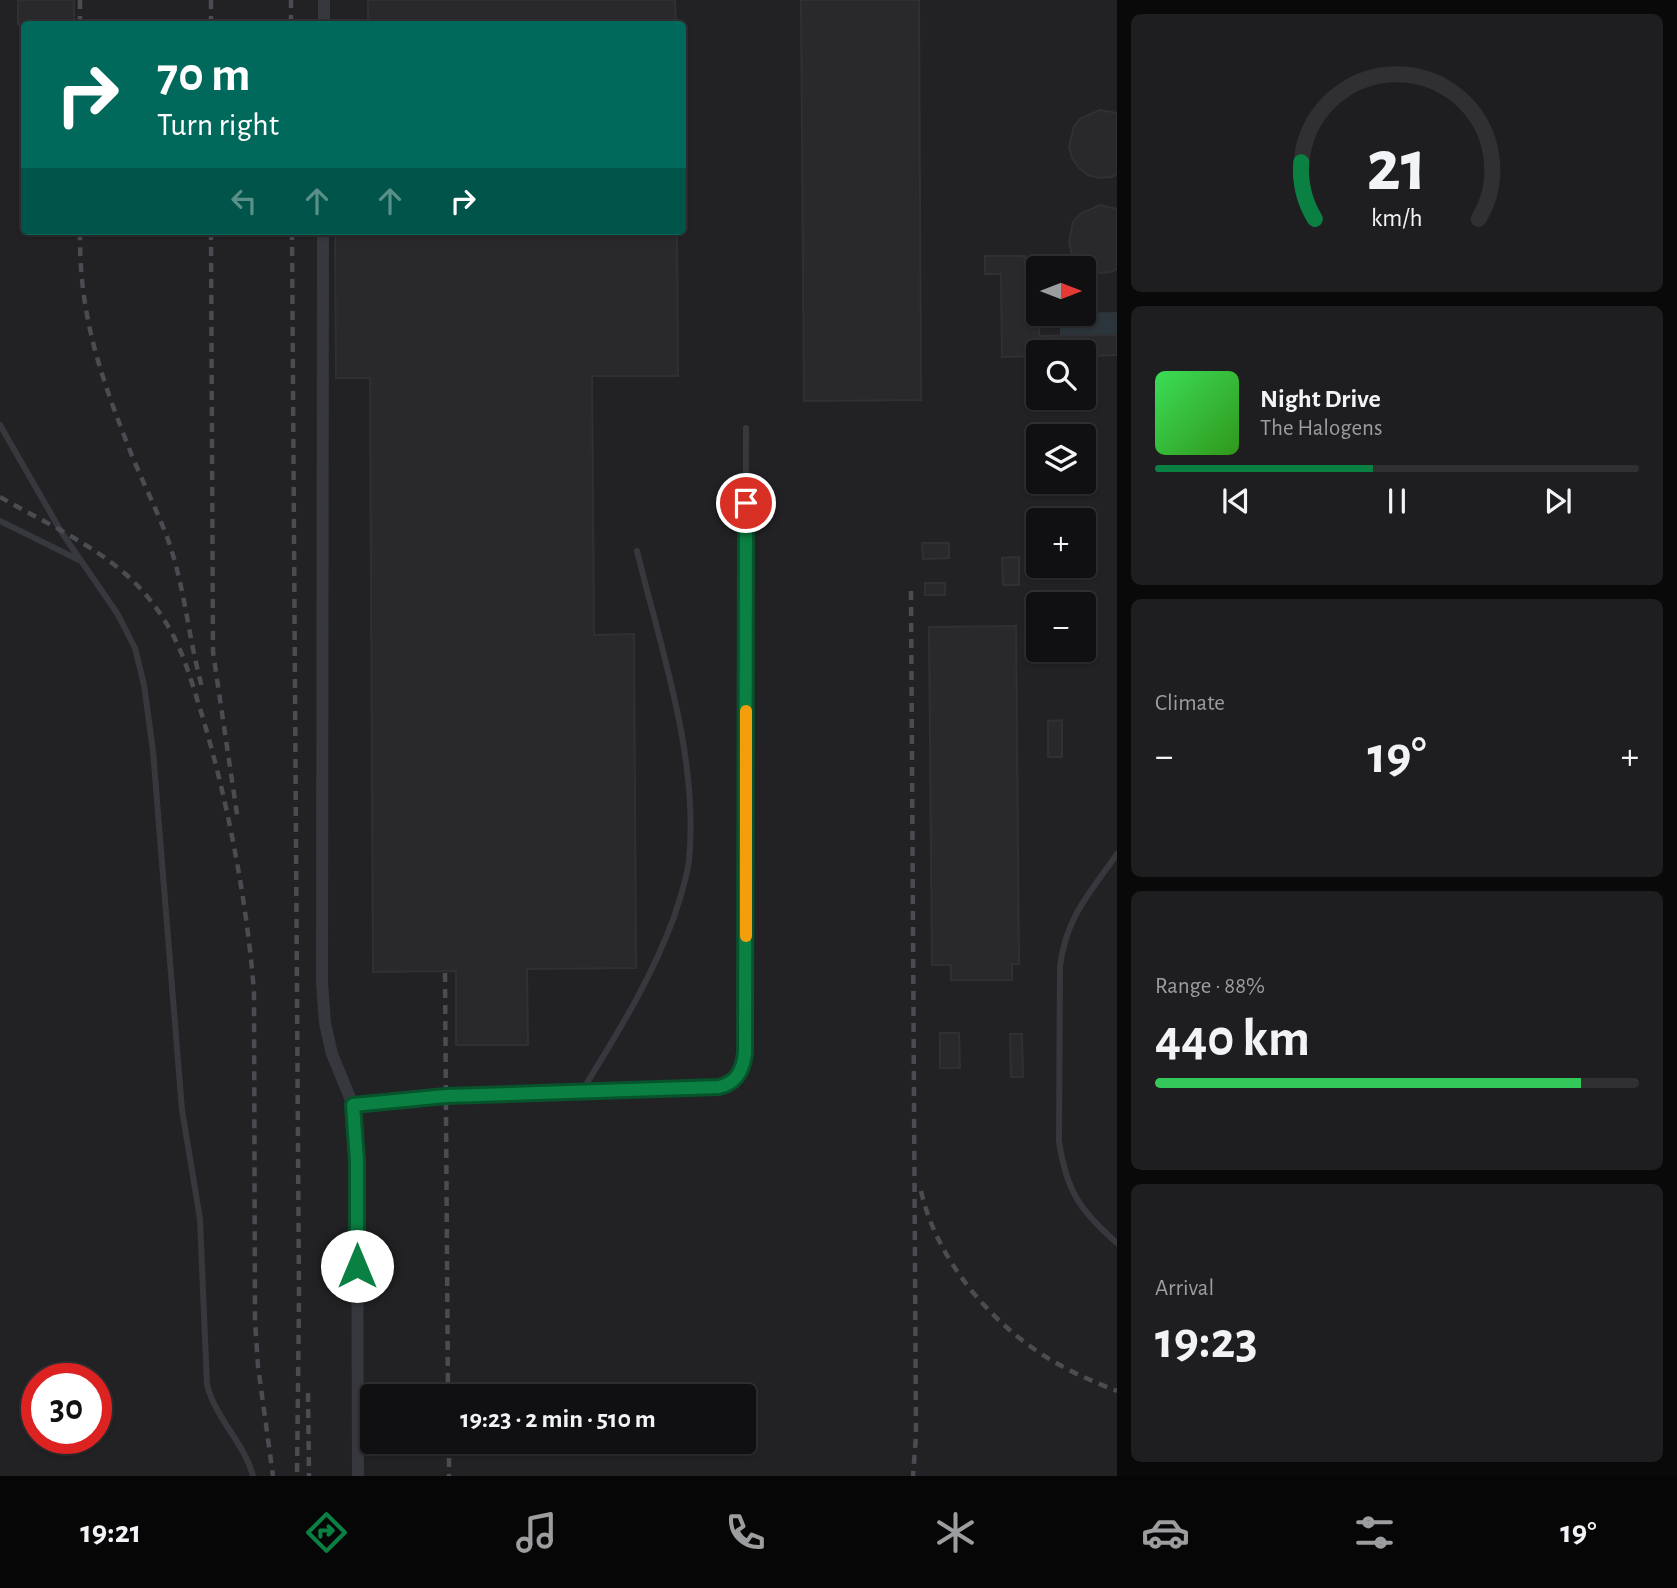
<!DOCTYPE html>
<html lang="en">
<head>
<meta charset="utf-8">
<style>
	body { margin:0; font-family:"Alegreya Sans",sans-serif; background:#1e1e20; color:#f1f3f6; height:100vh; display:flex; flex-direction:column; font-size:26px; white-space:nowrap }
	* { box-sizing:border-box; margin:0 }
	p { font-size:23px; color:#9c9d9f }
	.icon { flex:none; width:38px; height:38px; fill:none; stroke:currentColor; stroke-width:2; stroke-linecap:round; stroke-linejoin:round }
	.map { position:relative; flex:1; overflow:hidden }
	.details { display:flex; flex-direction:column; gap:14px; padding:14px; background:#09090a; width:560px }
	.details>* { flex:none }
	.hud { position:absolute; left:21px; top:21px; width:665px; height:214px; border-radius:7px; box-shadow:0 2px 5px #0004,0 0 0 2px #303032; background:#00695c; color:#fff; overflow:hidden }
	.needle { width:46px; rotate:90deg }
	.fabs { position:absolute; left:1026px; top:256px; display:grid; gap:14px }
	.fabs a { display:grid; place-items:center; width:70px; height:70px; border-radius:7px; background:#101012; box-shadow:0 2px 5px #0004,0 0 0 2px #303032; font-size:35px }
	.speed { position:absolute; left:21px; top:1363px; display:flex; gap:14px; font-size:35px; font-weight:700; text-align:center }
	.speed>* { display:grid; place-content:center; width:91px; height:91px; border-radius:50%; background:#101012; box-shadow:0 2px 5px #0004,0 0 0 2px #303032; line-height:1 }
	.speed .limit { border:10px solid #d22; background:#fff; color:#111 }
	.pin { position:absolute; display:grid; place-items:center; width:60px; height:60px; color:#fff; margin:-30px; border:4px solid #fff; border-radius:50%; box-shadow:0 2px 7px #0007 }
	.me { position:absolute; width:77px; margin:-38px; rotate:0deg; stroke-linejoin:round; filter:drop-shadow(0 0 5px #0008) }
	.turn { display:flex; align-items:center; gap:24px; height:147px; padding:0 21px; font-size:32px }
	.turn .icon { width:91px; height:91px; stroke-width:2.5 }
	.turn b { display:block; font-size:49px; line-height:60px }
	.lanes { display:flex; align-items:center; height:66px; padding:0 21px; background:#0003; justify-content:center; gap:35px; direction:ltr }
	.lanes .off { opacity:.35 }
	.big { font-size:52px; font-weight:700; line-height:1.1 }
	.details .tile { flex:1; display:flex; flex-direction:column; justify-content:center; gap:10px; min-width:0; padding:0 24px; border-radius:10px; background:#1e1e20 }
	.details .dial { align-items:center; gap:0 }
	.dial svg { height:182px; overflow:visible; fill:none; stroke:#303032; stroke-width:7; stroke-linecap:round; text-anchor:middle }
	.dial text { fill:#f1f3f6; stroke:none }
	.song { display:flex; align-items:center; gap:21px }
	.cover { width:84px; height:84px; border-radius:10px; background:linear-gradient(135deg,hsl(130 70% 55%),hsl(110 70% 35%)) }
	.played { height:7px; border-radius:4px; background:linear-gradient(90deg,#0b8043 45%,#303032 45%) }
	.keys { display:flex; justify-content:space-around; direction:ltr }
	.heat { display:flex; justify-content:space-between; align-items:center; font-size:38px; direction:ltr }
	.charge { height:10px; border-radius:5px; background:linear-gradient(90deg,#34c759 88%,#303032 0) }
	.trip { position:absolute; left:360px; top:1384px; width:396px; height:70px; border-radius:7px; background:#101012; box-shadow:0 2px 5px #0004,0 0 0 2px #303032; font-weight:700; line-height:70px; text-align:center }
	.dock { display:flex; height:112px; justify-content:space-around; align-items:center; background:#060607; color:#9c9d9f }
	.dock .icon { width:49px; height:49px }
	.dock .on { color:#0b8043 }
	.dock b { font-size:32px; color:#f1f3f6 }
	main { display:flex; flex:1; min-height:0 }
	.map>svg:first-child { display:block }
	.built { fill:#222225; fill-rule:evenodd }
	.water { fill:#2c353c }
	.building { fill:#29292c; stroke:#303034; stroke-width:2 }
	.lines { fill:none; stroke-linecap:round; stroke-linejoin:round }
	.lane { stroke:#37383d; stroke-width:6 }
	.street { stroke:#37383d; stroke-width:12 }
	.rail { stroke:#4a4c52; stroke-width:4.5; stroke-dasharray:9 7; stroke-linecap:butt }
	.route-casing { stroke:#07532c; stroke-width:18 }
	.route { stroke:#0b8043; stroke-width:12 }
	.slow { stroke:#f59e0b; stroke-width:12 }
</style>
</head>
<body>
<main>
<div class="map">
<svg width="1117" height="1476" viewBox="0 0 1117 1476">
	<rect width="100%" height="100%" fill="#161618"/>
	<path class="built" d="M0,0H1117V1476H0ZM24,24H682V231H24ZM1038,268H1083V313H1038ZM1038,352H1083V397H1038ZM1038,436H1083V481H1038ZM1038,520H1083V565H1038ZM1038,604H1083V649H1038ZM37,1379H96V1438H37ZM373,1396H744V1442H373Z"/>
	<path class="water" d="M1117,312V335L1060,336V313Z"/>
	<path class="building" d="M18,0H74V24H18Z
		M368,0H675L676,24H368Z
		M801,0H919L921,400L804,401Z
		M1100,110L1117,113V174L1111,177L1099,178L1088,175L1079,168L1072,158L1069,147L1074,126L1081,118Z
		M1100,205L1117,209V269L1111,272L1099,273L1088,270L1078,263L1072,254L1069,242L1073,222L1080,214Z
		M335,231H677L678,376H592L594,635L634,634L636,968L527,969L528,1045H456V971L373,972L370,378H336Z
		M985,256H1025V284H1038L1039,336L1117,335V355L1083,356V352H1038V356L1002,357L1001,274H985Z
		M922,543H949V558L923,559Z
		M1019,557V585H1003L1002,558Z
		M925,583H945V595H925Z
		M1016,626L1019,964H1012V980H951V965H932L929,627Z
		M1062,720V757H1048V721Z
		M940,1033H959L960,1068H940Z
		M1010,1034H1022L1023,1077H1011Z"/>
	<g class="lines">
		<path class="lane" d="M0,425L62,533L117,613L135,648L144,685L153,751L182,1110L200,1219L207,1385C217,1421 244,1442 253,1476
			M0,521L79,560
			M1117,854C1090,893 1066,917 1060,966L1059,1141C1066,1190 1080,1211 1117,1243
			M582,1091C617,1034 651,980 674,917C680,898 687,879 689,860C699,758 661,649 637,551
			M353,1105L445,1096L719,1087C737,1083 743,1070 745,1053L746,428"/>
		<path class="street" d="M324,24V0
			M323,231L322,983L325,1023L332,1054L353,1105L357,1162L358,1476"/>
		<path class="rail" d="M80,0V24
			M211,0V24
			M291,24V0
			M80,231C79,311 98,369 127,443C139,475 155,505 167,537C185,586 188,637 202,687
			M211,231L213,652L238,821
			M292,231L299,1298L297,1476
			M0,497C45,523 98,546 135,583C151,599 165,619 175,639C187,663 194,690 202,715C228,802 247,902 254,992L255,1321L258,1366L273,1476
			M911,591L916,1436L913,1476
			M445,973L448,1396
			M921,1191C937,1262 995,1329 1058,1364C1077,1375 1097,1383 1117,1391
			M308,1393L309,1476
			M449,1442V1476"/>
	</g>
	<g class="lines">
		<g class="route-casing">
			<path id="route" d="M357,1266V1161L353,1105L446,1096L719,1087C737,1083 743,1070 745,1053L746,503"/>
		</g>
		<use href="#route" class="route"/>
		<path class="slow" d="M746,936V711"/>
	</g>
</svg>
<div class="fabs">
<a><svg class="needle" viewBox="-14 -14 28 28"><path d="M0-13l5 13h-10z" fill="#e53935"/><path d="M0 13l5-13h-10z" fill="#9c9d9f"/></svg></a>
<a><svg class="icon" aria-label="search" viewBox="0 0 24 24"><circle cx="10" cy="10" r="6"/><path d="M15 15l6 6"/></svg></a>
<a><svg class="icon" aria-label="layers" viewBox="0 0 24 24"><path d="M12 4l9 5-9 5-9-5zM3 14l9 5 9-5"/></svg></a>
<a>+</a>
<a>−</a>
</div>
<div class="speed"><div class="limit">30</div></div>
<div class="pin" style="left:746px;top:503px;background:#d93025"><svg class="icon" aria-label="arrive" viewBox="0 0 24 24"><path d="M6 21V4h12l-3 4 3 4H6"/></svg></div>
<svg class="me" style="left:357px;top:1266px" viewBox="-20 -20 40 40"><circle r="19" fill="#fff"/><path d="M0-13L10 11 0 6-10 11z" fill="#0b8043"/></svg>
<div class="trip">19:23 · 2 min · 510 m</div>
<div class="hud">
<div class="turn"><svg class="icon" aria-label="right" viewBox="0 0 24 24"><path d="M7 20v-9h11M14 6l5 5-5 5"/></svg><div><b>70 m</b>Turn right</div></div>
<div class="lanes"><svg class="icon off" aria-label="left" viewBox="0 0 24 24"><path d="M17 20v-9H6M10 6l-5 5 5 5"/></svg><svg class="icon off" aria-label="ahead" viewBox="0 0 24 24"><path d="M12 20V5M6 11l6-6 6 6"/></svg><svg class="icon off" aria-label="ahead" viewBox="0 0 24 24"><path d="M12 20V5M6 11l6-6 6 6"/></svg><svg class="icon" aria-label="right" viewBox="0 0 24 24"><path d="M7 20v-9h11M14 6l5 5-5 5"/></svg></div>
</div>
</div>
<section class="details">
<div class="tile dial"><svg viewBox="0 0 100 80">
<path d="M14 69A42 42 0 1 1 86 69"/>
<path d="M14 69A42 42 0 0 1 8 44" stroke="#0b8043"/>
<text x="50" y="56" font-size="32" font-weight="700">21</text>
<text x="50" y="72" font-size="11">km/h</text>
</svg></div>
<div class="tile">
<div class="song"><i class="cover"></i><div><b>Night Drive</b><p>The Halogens</p></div></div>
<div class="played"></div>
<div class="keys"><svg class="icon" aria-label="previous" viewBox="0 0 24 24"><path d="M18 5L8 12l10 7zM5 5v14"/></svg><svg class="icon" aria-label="pause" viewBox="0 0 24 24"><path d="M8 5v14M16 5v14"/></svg><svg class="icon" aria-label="next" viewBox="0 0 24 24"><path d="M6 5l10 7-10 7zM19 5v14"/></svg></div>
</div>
<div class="tile"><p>Climate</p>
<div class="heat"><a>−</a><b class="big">19°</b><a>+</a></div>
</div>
<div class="tile"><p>Range · 88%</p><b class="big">440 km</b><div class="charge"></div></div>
<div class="tile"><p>Arrival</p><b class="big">19:23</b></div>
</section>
</main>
<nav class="dock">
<b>19:21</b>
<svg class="icon on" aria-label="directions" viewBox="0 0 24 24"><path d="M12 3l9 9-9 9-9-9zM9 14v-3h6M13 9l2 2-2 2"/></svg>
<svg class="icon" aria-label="music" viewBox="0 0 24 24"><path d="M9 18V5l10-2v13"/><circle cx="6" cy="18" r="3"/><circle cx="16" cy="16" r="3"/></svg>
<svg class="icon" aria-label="phone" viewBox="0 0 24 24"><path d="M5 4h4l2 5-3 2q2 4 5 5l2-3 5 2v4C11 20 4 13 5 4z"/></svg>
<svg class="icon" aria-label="climate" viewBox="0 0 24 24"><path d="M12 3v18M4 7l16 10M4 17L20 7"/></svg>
<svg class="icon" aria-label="car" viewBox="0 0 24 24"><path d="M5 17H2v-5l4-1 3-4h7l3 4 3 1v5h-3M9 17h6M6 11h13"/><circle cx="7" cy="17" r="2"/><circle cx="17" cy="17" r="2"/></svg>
<svg class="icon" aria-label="filters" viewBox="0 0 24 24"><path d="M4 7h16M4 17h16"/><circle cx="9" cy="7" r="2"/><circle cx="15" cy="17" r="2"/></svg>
<b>19°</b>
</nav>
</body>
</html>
